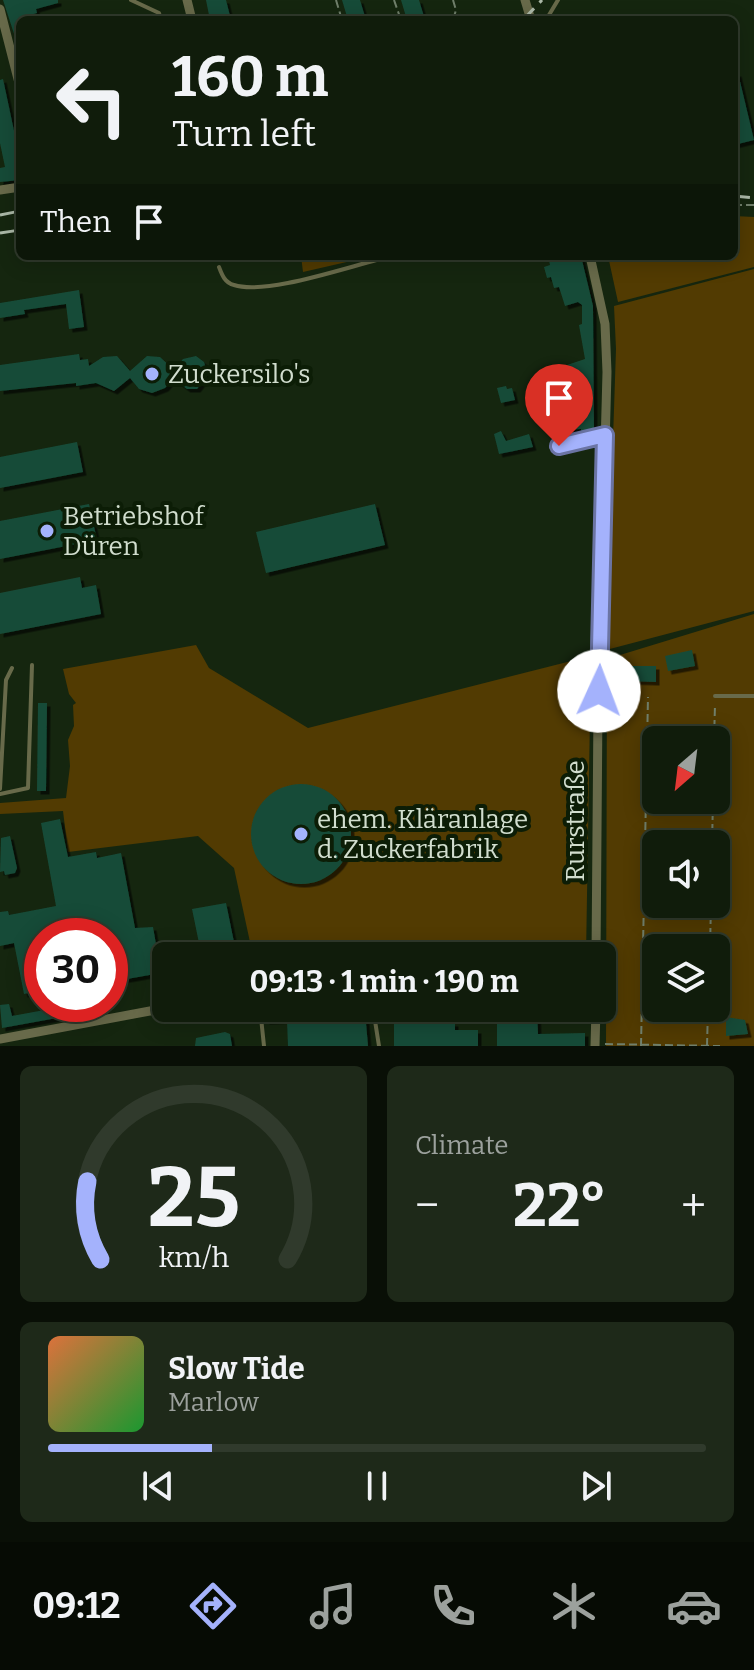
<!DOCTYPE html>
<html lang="en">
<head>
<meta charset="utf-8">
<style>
	body { margin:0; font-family:Bitter,serif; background:#1e2919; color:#f1f3f6; height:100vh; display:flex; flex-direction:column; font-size:30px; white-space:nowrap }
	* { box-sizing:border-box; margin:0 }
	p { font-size:26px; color:#9ca19d }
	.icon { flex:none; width:44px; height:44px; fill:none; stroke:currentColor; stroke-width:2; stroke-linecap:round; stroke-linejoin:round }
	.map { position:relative; height:1046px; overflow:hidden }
	.sheet { display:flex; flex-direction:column; gap:20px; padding:20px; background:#090f06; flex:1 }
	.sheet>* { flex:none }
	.guide { position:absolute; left:16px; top:16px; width:722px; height:244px; border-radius:12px; box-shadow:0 4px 20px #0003,0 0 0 2px #303a2c; background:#101c0b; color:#f1f3f6; overflow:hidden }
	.needle { width:52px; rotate:208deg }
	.tools { position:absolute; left:642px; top:726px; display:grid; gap:16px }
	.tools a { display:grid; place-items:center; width:88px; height:88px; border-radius:12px; background:#101c0b; box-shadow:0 4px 20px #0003,0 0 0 2px #303a2c; font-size:40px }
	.speed { position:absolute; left:24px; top:918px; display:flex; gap:16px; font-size:40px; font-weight:700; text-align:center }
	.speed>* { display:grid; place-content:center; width:104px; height:104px; border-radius:50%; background:#101c0b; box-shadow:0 4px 20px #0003,0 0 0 2px #303a2c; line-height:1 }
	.speed .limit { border:12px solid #d22; background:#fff; color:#111 }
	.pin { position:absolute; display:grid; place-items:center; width:68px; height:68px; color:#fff; margin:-82px -34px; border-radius:50% 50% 50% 0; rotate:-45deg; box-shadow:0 0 8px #0007 }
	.pin .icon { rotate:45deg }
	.me { position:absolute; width:88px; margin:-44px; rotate:2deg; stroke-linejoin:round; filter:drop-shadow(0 0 6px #0008) }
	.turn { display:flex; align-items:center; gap:28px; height:168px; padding:0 24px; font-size:36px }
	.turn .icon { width:104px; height:104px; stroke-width:2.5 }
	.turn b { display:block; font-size:56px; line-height:68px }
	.then { display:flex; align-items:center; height:76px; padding:0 24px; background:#0003; gap:16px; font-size:30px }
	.big { font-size:60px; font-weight:700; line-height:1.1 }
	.sheet .card { flex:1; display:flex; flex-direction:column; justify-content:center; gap:12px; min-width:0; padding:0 28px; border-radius:12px; background:#1e2919 }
	.sheet .dial { align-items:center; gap:0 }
	.dial svg { height:208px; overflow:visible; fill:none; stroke:#303a2c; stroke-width:7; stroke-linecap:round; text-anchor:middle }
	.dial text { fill:#f1f3f6; stroke:none }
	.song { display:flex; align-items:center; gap:24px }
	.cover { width:96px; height:96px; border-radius:12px; background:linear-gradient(135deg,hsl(20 70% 55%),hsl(130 70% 35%)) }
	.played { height:8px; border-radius:4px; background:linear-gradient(90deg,#a4b2fc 25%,#303a2c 25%) }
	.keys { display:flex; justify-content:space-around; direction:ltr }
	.heat { display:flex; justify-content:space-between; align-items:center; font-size:44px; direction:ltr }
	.sheet .tiles { flex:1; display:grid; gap:20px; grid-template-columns:1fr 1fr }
	.card:last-child { grid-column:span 2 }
	.trip { position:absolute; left:152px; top:942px; width:464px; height:80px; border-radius:12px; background:#101c0b; box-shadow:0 4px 20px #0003,0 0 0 2px #303a2c; font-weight:700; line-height:80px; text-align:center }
	.menu { display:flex; height:128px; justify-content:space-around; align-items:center; background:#060b04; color:#9ca19d }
	.menu .icon { width:56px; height:56px }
	.menu .on { color:#a4b2fc }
	.menu b { font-size:36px; color:#f1f3f6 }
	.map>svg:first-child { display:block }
	.green { fill:#523b02; fill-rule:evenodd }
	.building { fill:#174b38; filter:url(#shadow) }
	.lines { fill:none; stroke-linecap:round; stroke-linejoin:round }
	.path { stroke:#707f6b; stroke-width:2; stroke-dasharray:8 4; stroke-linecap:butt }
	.lane { stroke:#686a4a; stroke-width:4 }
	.street { stroke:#686a4a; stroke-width:9 }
	.rail { stroke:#acb9a8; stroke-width:3; stroke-dasharray:16 8; stroke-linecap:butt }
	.route-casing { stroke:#6b74a4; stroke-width:20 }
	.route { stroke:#a4b2fc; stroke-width:14 }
	.poi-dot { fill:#a4b2fc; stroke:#0c1d06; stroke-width:3 }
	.labels { text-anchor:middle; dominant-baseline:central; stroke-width:8; stroke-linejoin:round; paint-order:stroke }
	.poi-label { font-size:26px; fill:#d1ddce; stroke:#0c1d06; text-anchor:start }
	.street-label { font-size:26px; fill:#d1ddce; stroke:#0c1d06 }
</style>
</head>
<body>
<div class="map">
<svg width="754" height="1046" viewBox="0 0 754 1046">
	<defs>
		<filter id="shadow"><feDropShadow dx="3.5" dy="3.5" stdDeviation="0" flood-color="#0009"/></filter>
	</defs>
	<rect width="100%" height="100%" fill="#15260f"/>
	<path class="green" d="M734,216L754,217V267L618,302L608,256H734Z
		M301,256H373L303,272Z
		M754,269V611L606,650L616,349L614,306Z
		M754,614V1046H606L607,659ZM656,740H716V800H656ZM656,844H716V904H656ZM656,948H716V1008H656Z
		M196,645L209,668L308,728L591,656L586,956H253L234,868L198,836L68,852L63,811L0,814V803L66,798L70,766L68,740L74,726L73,705L76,703L69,694L63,669Z"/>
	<path class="building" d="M3,0H58V3L36,9L37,13L30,15L32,20H20L18,46Z
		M206,0H226L231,20H210Z
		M342,0H360L366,20H348Z
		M401,0H419L425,20H407Z
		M738,73L754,140L734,145V74Z
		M3,79L20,159V180L0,182V168L5,167L0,143V80Z
		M548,256H581L593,306L594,432L581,435V429L564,430L565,439L556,441L555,369L585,359L579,325L582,324V305L578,302L565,306L559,287L554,288L551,277L547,278L544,267L550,265Z
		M79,290L84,327L69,329L66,304L24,310L25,314L0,318V303Z
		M79,354L80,360L88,359L89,366L103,357L117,356L130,371L147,356L160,357L174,370L183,359L196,356L204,362L208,375L197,389H187L173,379L165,388L152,393L139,389L130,378L114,391L96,383L76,386V383L0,391V365Z
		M506,386L507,389L512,388L515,400L501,403L497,388Z
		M501,431L506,441L529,434L533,447L499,454L494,434Z
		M77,442L83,472L0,488V457Z
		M89,504L97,540L0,559V521Z
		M375,504L385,545L266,573L256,532Z
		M80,577L82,588L96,585L101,614L0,634V593Z
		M692,650L695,666L668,671L665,656Z
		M628,666H656V682L628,681Z
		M38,703H47L46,791H37Z
		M251 834a50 50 0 1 1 100 0a50 50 0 1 1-100 0Z
		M60,819L68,857L96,852L97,858L121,853L135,928L153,927L161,973L110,982V936H42V990L24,994L14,943L0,946V912L8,911L9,915L56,906L41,823Z
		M10,836L17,868L15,873L5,875L4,871L0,872L1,838Z
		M226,903L234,942L200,948L192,909Z
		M9,1004L12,1016L66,1006L68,1016L2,1028L0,1005Z
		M266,1008L365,1011L368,1046H288L287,1020L266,1021Z
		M497,1008H537L538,1034L585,1033V1046H497Z
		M726,1017L745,1020L748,1034L726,1036Z
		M422,1020L455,1023V1030H478V1046H394V1023H422Z
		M225,1032L230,1034L232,1046H195L196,1038Z"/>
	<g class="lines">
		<path class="path" d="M336,0L342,20
			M394,0L401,20
			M453,0L456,10L453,20
			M734,205H754
			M714,740L715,705
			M712,844L713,800
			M710,948L711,904
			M605,1044L720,1046
			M641,1046L648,697
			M707,1046L708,1008"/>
		<path class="lane" d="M131,0L159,13L161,20
			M546,20L558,0
			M219,267C222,275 225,283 234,285C268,296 355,264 393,256
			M551,447L603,435
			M715,696H754
			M0,789L6,680L12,668
			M0,794L28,788L32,665
			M260,1008L264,1046
			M373,1008L379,1046"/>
		<path class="street" d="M187,0L192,20
			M525,0L531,20
			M0,9L20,87
			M0,190L20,187
			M590,256L605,324L607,372L598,707L596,956
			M0,1039L166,1008
			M595,1046L596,1008"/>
		<path class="rail" d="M523,20L542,0
			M734,196L754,198
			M0,215L20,211
			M0,233L20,230"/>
	</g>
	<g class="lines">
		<g class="route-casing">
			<path id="route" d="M559,446L605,435L599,691"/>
		</g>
		<use href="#route" class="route"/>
	</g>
	<g class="poi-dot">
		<circle cx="152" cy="374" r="8"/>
		<circle cx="47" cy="531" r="8"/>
		<circle cx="301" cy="834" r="8"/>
	</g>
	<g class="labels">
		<g class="poi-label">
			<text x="168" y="374">Zuckersilo's</text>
			<text x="63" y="516">Betriebshof<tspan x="63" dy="30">Düren</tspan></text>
			<text x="317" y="819">ehem. Kläranlage<tspan x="317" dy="30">d. Zuckerfabrik</tspan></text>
		</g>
		<g class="street-label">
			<text transform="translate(575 821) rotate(-90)">Rurstraße</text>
		</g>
	</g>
</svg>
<div class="tools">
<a><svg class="needle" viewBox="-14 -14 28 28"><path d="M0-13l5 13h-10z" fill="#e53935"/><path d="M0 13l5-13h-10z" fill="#9ca19d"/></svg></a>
<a><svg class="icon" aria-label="sound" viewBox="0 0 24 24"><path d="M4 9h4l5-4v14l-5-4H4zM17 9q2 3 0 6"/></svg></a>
<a><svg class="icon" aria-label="layers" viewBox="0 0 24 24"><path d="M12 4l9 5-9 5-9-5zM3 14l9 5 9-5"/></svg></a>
</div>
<div class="speed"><div class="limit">30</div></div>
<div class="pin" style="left:559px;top:446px;background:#d93025"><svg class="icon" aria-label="arrive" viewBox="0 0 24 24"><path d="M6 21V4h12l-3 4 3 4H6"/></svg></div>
<svg class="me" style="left:599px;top:691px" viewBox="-20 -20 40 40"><circle r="19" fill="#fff"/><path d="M0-13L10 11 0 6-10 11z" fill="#a4b2fc"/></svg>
<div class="trip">09:13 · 1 min · 190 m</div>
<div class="guide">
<div class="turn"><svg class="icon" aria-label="left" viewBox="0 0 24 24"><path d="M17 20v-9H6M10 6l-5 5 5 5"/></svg><div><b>160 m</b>Turn left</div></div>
<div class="then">Then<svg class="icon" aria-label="arrive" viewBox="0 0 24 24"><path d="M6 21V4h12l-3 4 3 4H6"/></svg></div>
</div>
</div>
<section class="sheet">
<div class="tiles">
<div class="card dial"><svg viewBox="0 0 100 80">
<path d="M14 69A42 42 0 1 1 86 69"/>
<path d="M14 69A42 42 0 0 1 9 39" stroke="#a4b2fc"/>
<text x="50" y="56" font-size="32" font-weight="700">25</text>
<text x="50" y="72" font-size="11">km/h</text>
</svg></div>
<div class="card"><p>Climate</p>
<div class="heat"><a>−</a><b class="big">22°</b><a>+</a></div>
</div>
<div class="card">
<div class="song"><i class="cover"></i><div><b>Slow Tide</b><p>Marlow</p></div></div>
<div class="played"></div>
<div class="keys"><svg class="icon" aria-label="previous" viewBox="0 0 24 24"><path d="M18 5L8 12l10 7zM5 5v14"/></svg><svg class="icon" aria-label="pause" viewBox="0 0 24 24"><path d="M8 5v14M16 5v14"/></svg><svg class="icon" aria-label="next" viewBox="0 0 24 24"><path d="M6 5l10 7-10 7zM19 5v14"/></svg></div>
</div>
</div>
</section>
<nav class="menu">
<b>09:12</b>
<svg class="icon on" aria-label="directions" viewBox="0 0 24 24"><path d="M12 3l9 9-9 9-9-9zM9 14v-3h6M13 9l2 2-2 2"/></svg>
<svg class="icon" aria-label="music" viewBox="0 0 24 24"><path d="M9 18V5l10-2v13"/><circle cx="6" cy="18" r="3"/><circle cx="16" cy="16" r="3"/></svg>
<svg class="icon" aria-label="phone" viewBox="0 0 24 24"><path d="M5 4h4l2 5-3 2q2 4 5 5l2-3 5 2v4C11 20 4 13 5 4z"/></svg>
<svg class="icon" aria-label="climate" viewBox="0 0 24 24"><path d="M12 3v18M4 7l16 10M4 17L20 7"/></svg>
<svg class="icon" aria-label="car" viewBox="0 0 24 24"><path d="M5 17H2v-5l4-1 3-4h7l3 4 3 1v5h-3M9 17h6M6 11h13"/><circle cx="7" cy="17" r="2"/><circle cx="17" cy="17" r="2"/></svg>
</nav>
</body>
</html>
